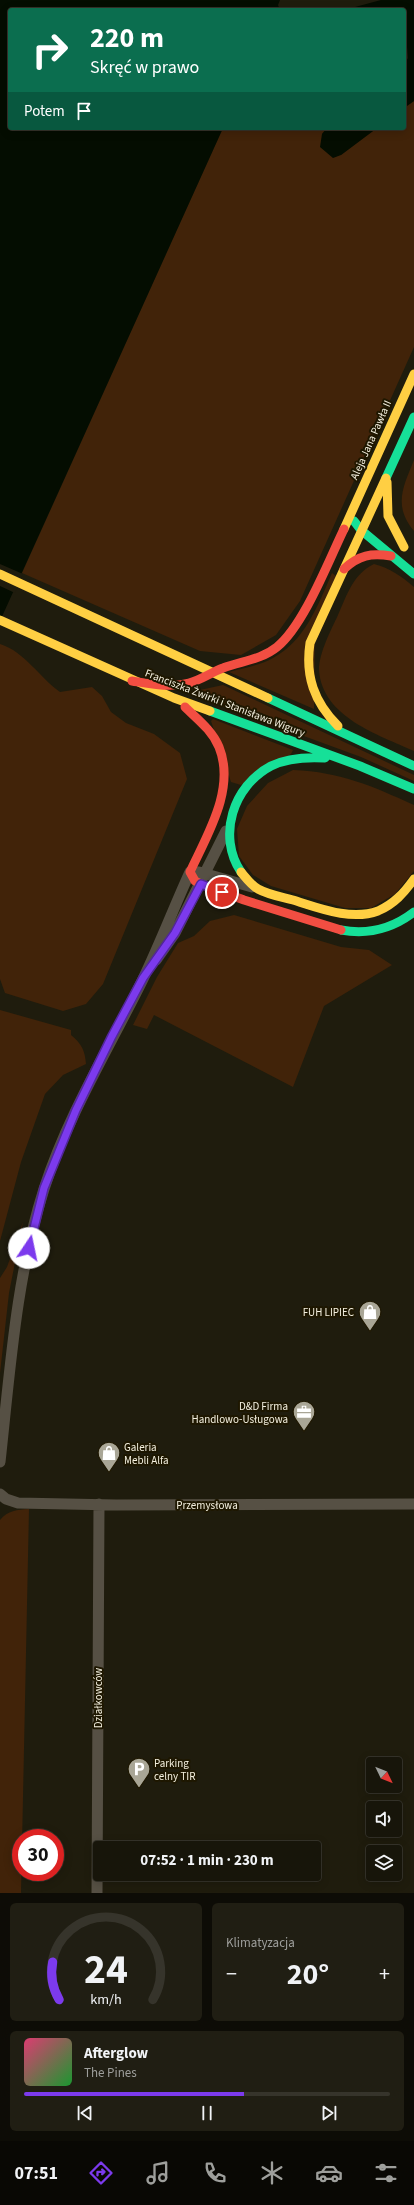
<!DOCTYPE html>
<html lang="pl">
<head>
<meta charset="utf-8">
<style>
	body { margin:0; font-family:"Source Sans 3",sans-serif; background:#201e13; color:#f1f3f6; height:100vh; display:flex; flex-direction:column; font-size:15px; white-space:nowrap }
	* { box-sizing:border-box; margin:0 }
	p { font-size:13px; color:#9e9f9c }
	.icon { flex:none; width:22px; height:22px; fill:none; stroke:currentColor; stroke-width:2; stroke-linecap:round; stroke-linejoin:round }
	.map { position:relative; height:1893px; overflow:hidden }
	.side { display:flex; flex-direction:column; gap:10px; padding:10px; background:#0d0c06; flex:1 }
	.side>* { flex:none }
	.hud { position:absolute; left:8px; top:8px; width:398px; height:122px; border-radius:4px; box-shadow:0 2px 10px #0003,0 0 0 1px #36342b; background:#0b6e4f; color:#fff; overflow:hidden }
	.needle { width:26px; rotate:133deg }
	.tools { position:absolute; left:366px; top:1757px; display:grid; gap:8px }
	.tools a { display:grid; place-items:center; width:36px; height:36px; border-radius:4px; background:#17150a; box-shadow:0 2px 10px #0003,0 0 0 1px #36342b; font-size:20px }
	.speed { position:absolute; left:12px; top:1829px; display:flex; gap:8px; font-size:20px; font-weight:700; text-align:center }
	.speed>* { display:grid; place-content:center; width:52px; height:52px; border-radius:50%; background:#17150a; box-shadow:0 2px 10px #0003,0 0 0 1px #36342b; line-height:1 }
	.speed .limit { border:6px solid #d22; background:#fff; color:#111 }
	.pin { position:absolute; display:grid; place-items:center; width:34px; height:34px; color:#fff; margin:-17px; border:2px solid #fff; border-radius:50%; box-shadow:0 1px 4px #0007 }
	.me { position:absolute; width:44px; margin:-22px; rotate:11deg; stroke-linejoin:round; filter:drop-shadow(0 0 3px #0008) }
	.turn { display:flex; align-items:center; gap:14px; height:84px; padding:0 16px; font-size:18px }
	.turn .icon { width:52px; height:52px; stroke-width:2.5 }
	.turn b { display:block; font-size:28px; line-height:34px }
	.then { display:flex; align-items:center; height:38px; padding:0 16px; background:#0003; gap:8px; font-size:15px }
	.big { font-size:30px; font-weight:700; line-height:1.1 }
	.side .widget { flex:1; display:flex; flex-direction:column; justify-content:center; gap:6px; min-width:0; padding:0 14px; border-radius:6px; background:#201e13 }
	.side .dial { align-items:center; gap:0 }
	.dial svg { height:104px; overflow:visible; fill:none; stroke:#36342b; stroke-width:7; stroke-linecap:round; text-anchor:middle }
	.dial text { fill:#f1f3f6; stroke:none }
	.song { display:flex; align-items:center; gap:12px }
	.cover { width:48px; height:48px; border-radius:6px; background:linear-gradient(135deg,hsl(340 70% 55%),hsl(130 70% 35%)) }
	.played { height:4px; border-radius:2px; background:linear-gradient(90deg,#7c3aed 60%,#36342b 60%) }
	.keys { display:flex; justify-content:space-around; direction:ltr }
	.heat { display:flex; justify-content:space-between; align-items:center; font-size:22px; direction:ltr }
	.side .tiles { flex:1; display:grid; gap:10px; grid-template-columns:1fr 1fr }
	.widget:last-child { grid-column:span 2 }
	.trip { position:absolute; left:93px; top:1841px; width:228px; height:40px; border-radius:4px; background:#17150a; box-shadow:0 2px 10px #0003,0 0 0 1px #36342b; font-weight:700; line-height:40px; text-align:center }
	.dock { display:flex; height:64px; justify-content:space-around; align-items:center; background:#090804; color:#9e9f9c }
	.dock .icon { width:28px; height:28px }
	.dock .on { color:#7c3aed }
	.dock b { font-size:18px; color:#f1f3f6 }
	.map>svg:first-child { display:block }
	.green { fill:#412309 }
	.water { fill:#040d01 }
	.pier { fill:#1f1c0d }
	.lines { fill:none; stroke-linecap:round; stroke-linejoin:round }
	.street { stroke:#565044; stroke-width:11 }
	.fast { stroke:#16e098; stroke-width:9 }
	.slow { stroke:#ffcf43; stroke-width:9 }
	.jam { stroke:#f24e42; stroke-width:9 }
	.route-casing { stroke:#51269a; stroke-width:10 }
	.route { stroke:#7c3aed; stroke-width:7 }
	.labels { text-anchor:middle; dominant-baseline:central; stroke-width:4; stroke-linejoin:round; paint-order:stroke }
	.street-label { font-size:11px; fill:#f4f0df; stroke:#1e1700 }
	.poi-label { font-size:11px; fill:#f4f0df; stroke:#1e1700; text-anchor:end }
</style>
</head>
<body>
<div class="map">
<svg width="414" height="1893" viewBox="0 0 414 1893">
	<rect width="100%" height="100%" fill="#1f1c0d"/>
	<path class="green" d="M414,101V347L300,601L276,635L241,655L200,651L22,573L223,128H327L322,134L341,155L377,128H404V108Z
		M414,460V531C393,506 403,487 414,460Z
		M374,564C390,568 401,576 414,587V751C379,735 322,717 319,670C319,653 331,630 338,615C347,595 353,574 374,564Z
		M332,573L336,576L315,623L314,709L229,672C243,668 261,665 273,658C305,641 318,605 332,573Z
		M0,644C25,652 39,677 60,692L92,687L102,696L111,712L126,723L154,734L180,753L187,779L103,984L86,1004L63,1011L5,993L0,979Z
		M223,685L414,775V781L361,757L186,693Z
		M213,719L293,750L291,754L241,785L231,782L211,721Z
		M293,770C341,772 372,786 414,805V871L395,894L371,908H345L271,886L253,875L239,856L237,829L247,806L268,783Z
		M234,915L341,947L369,950L392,965L324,1006L293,1087L154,1015L147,1029L133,1025L157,977L178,943L194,936L210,921Z
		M0,1010L71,1030V1035C82,1044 85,1051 86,1064L63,1075L45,1094L21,1162L0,1241Z
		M23,1222L9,1293L0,1373V1278L7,1267Z
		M29,1509L21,1893H0V1520C8,1510 17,1510 29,1509Z"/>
	<path class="water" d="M0,0H280L278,5L280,10H10V128H223L0,621Z
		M381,0H414V101L404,108V65L408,58L407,46L404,44V10H344Z
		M327,128H377L341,155L333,158L320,147L322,134Z"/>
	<path class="pier" d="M0,564L23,574L15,593L0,586Z"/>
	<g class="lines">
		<path class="street" d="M156,960L175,933L226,831
			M0,1462C10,1371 16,1277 44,1189C68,1115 109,1048 143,979C160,944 174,907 190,872H199L252,887
			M0,1494L6,1499L18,1503L116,1505L414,1504
			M97,1893L99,1504"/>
		<path class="fast" d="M386,478L414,417
			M354,521L361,530L414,574
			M268,698L414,766
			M210,711L360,766L414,789
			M241,872C217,836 233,786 271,766C287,758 307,757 325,758
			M341,930C368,935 392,929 414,912"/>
		<path class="slow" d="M387,482L388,516L404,547
			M344,529L414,374
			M0,574L268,698
			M0,620L174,698L210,711
			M338,726C314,702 305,676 310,643L386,478
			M241,872C246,878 251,885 258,889C269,895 282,897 293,900C319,908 351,921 378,911C394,904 404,893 414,879"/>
		<path class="jam" d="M344,569C359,555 371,553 391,556
			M132,681C151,684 170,688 189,683C201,680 212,672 223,668C241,661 261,660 277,647C304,625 328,562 344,529
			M185,707C197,719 212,730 219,747C236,789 207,835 190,872L195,881L201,884L244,900L341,930"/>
	</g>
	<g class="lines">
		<g class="route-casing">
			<path id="route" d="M29,1248L44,1188L76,1110L112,1036L143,978L175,933L201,884L222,892"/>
		</g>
		<use href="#route" class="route"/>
	</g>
	<defs>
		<g id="shop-pin" transform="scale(1.15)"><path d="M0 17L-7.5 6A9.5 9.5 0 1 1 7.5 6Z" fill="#a9a696" stroke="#1e1700"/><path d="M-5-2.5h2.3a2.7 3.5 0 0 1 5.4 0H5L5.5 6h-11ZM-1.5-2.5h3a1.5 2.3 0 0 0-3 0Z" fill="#fff"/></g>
		<g id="office-pin" transform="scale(1.15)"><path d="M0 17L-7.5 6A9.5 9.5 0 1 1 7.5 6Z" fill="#a9a696" stroke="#1e1700"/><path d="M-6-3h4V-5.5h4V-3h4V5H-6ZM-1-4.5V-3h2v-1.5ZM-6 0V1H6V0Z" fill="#fff"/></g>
		<g id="parking-pin" transform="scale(1.15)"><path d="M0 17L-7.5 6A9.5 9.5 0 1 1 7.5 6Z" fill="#a9a696" stroke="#1e1700"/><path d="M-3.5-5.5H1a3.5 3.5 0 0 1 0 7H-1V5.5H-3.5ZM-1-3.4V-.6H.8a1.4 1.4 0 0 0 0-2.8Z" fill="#fff"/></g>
	</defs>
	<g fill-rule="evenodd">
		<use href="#shop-pin" x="370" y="1312"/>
		<use href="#office-pin" x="304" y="1412"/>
		<use href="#shop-pin" x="109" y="1453"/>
		<use href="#parking-pin" x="139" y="1769"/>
	</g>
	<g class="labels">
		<g class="street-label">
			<text transform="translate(371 440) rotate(-66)">Aleja Jana Pawła II</text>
			<text transform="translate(225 703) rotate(21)">Franciszka Żwirki i Stanisława Wigury</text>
			<text x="207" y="1505">Przemysłowa</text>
			<text transform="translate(98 1698) rotate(-90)">Działkowców</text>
		</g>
		<g class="poi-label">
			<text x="354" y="1312">FUH LIPIEC</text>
			<text x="288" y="1406">D&amp;D Firma<tspan x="288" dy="13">Handlowo-Usługowa</tspan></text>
			<text x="124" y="1447" text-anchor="start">Galeria<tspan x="124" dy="13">Mebli Alfa</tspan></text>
			<text x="154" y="1763" text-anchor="start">Parking<tspan x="154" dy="13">celny TIR</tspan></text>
		</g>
	</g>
</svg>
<div class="tools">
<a><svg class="needle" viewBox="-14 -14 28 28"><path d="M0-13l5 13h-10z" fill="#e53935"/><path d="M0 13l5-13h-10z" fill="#9e9f9c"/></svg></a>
<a><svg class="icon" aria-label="sound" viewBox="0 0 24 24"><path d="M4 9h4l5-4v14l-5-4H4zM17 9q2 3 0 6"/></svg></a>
<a><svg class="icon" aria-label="layers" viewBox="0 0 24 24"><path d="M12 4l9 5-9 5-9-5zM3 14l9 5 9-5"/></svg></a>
</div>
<div class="speed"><div class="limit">30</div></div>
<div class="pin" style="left:222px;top:892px;background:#d93025"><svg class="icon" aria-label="arrive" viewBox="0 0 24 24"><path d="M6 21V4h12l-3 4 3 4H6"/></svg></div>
<svg class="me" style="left:29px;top:1248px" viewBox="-20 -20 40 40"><circle r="19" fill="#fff"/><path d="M0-13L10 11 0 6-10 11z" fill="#7c3aed"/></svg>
<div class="trip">07:52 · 1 min · 230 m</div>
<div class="hud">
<div class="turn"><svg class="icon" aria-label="right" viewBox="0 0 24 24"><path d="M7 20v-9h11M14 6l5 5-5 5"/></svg><div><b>220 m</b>Skręć w prawo</div></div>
<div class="then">Potem<svg class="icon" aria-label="arrive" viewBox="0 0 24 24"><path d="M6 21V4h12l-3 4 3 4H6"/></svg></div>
</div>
</div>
<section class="side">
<div class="tiles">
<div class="widget dial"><svg viewBox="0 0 100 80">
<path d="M14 69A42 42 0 1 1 86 69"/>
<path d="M14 69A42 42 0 0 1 9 40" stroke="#7c3aed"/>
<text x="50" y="56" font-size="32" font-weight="700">24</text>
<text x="50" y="72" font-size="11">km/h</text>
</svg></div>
<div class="widget"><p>Klimatyzacja</p>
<div class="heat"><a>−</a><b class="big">20°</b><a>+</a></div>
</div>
<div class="widget">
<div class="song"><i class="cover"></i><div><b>Afterglow</b><p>The Pines</p></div></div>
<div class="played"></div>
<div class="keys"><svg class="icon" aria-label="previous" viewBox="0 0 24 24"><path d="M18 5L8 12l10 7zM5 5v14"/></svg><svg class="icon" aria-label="pause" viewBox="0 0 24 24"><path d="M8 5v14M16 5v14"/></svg><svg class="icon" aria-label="next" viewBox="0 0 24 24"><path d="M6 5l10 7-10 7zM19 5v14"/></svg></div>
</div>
</div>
</section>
<nav class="dock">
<b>07:51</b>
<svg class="icon on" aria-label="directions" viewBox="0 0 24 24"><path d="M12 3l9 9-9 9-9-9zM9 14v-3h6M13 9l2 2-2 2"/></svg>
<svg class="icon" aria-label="music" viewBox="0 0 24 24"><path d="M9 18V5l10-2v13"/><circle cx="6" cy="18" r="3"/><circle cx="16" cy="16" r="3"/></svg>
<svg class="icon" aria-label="phone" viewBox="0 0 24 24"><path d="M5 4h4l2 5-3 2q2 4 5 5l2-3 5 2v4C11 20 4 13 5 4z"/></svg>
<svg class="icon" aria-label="climate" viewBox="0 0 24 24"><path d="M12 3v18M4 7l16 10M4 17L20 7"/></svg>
<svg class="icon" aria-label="car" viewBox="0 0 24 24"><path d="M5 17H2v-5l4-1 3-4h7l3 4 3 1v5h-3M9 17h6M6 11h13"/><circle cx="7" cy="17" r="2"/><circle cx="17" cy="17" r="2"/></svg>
<svg class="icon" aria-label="filters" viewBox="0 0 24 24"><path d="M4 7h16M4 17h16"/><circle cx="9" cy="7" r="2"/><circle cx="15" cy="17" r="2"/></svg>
</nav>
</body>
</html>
